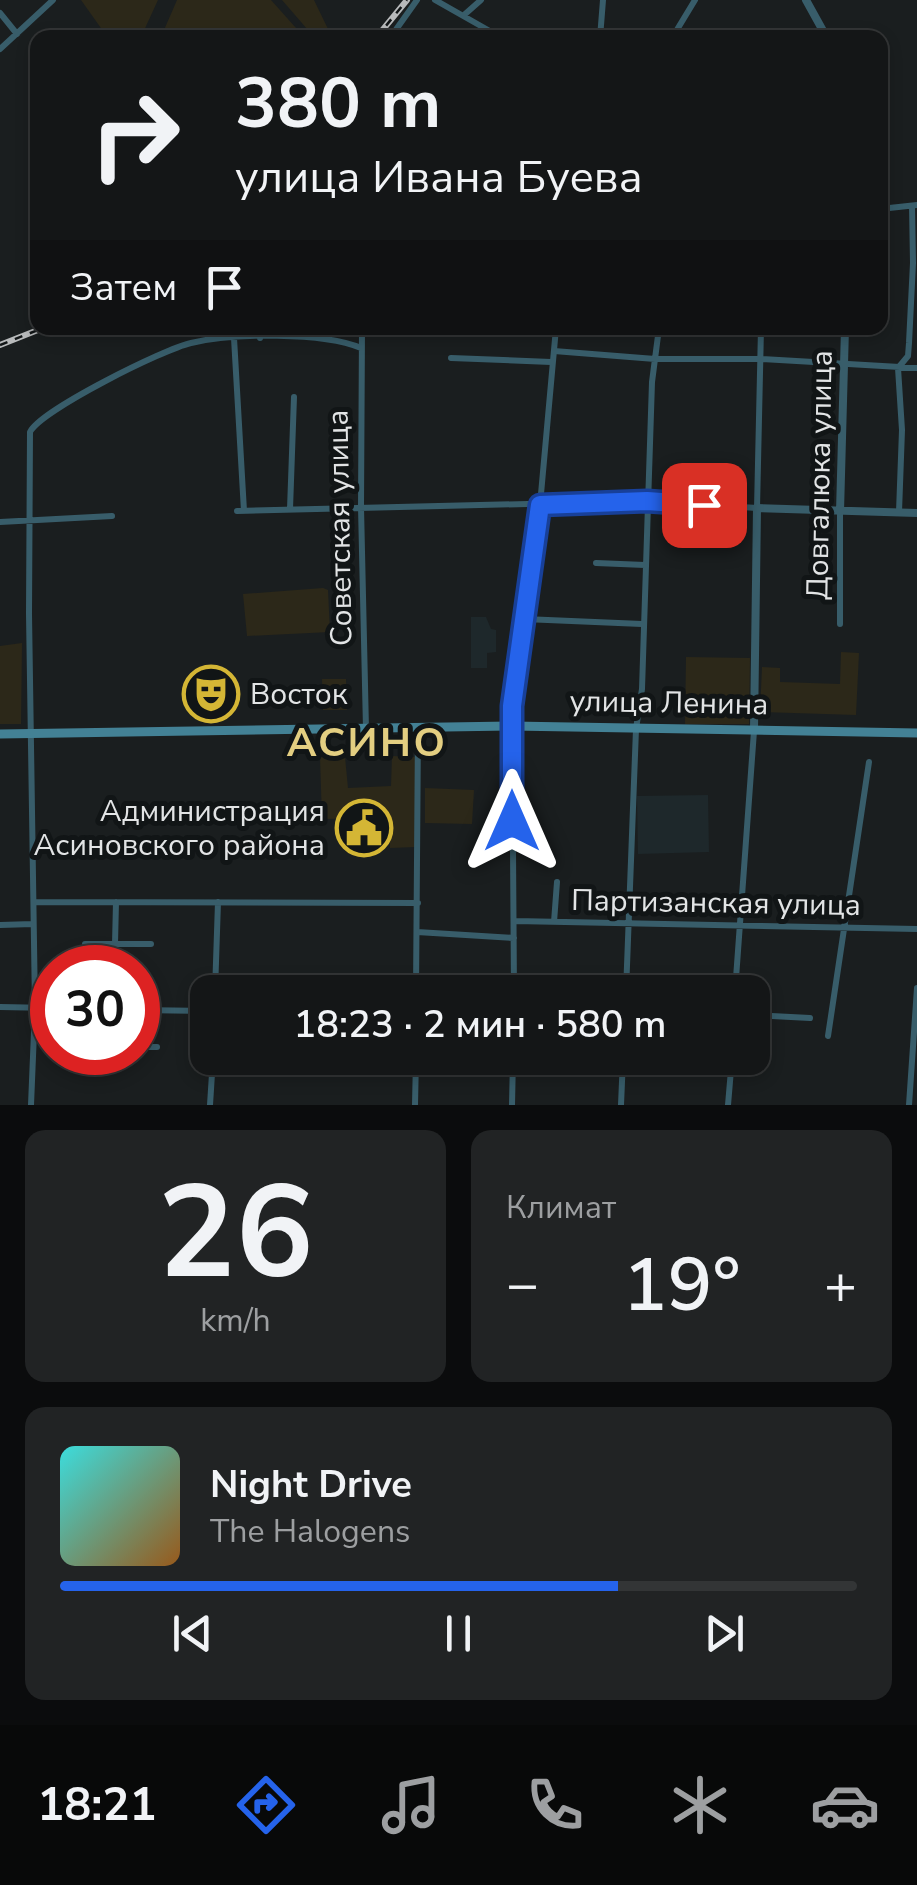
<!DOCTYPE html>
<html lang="ru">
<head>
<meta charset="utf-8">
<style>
	body { margin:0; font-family:"Nunito Sans",sans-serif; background:#212324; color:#f1f3f6; height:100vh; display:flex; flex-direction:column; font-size:38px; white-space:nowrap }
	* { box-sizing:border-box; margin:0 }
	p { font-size:32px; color:#9d9fa1 }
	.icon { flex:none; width:55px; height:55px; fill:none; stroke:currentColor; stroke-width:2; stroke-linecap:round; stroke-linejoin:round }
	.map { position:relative; height:1105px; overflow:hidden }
	.sheet { display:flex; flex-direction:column; gap:25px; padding:25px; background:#0b0c0d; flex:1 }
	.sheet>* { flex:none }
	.top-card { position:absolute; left:30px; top:30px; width:858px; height:305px; border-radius:20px; box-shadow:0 5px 15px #0003,0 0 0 2px #333536; background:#141617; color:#f1f3f6; overflow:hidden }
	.speed { position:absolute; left:30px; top:945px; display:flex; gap:20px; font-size:50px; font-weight:700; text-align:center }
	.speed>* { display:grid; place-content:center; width:130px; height:130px; border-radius:50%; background:#141617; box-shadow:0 5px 15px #0003,0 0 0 2px #333536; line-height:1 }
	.speed .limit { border:15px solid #d22; background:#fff; color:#111 }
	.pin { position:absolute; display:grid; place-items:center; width:85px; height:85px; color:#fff; margin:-42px; border-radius:20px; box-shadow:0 5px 15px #0006 }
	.me { position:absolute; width:110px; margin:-55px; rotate:0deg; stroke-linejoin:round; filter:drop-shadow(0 0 8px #0008) }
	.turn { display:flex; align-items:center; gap:35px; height:210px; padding:0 40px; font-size:45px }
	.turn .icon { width:130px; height:130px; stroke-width:2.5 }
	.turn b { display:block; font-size:70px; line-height:85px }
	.then { display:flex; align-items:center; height:95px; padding:0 40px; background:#0003; gap:20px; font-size:38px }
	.big { font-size:75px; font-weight:600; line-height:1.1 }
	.sheet .card { flex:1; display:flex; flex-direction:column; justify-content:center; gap:15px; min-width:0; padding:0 35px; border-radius:20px; background:#212324 }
	.sheet .dial { align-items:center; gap:0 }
	.dial b { font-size:130px; line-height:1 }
	.song { display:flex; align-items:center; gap:30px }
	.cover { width:120px; height:120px; border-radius:15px; background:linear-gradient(135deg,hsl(180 70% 55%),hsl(30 70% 35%)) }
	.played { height:10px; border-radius:5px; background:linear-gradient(90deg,#2563eb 70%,#333536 70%) }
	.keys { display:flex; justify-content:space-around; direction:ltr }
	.heat { display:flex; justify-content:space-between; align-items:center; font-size:55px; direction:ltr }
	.sheet .tiles { flex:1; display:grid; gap:25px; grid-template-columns:1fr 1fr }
	.card:last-child { grid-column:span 2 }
	.trip { position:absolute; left:190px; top:975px; width:580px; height:100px; border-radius:20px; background:#141617; box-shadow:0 5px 15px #0003,0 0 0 2px #333536; font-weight:600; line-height:100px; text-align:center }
	.menu { display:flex; height:160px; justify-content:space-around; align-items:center; background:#080909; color:#9d9fa1 }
	.menu .icon { width:70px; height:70px }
	.menu .active { color:#2563eb }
	.menu b { font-size:45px; color:#f1f3f6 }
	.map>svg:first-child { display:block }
	.built { fill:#1e282b }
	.green { fill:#2c2819 }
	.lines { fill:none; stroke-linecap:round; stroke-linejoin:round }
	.minor { stroke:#385d6a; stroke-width:6 }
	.tertiary { stroke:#385d6a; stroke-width:8 }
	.secondary { stroke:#438195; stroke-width:9 }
	.rail-casing { stroke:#b8babb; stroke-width:6 }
	.rail { stroke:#111516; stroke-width:2.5; stroke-dasharray:8; stroke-linecap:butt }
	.route-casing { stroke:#184099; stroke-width:25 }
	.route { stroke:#2563eb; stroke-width:18 }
	.labels { text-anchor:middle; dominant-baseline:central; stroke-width:10; stroke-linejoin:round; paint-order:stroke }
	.street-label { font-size:30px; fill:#e2e4e5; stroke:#111516 }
	.poi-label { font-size:30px; fill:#e2e4e5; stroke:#111516; text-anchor:start }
	.district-label { font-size:40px; font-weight:bold; letter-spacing:2.5px; fill:#e3ce81; stroke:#111516 }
</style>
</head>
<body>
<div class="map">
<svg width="917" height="1105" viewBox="0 0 917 1105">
	<rect width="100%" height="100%" fill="#1a1e1f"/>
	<path class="built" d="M471,617H486L491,629L496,630V652L487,653V668H471Z
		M708,795L709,852L638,854L637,796Z"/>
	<path class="green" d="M81,0H158L141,37L108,38Z
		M177,0H271L304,37H161Z
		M282,0H314L328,29L322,37H314Z
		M323,588L328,590L330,632L247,636L243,594Z
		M22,643L21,724H0V646Z
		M841,652L859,653L856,715L760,712L762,667L780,668V682L840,684Z
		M686,657L750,658L749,724H685Z
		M322,679H346L347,710H323Z
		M392,756L417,757L416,847L390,848L389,818L322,819L320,757H345L348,788L391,786Z
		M425,788L474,790L472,824L425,823Z"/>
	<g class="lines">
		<path class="minor" d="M435,0L502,38
			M0,13L17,34
			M464,15L481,0
			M390,38L417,0
			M600,38L603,0
			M672,38L695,0
			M0,49L53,0
			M880,209L917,205
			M259,328L260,338
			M362,328L361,507L366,729
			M234,338L244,511
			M554,351L655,359H760L917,368
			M451,358L551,362
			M290,509L294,397
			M237,511L647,501L757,508L761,328
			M899,512L902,430L898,368L908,356L909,343L913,263L912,206
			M0,522L112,516
			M596,563L645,565
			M524,619L642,624
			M840,624V512
			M34,902L418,903
			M515,921L917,929
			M554,922L557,882
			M0,925L33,924
			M417,932L514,938
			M85,944H151
			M115,944L116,902
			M215,992L218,902
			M416,992L418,728
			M514,992L512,706L540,505L556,328
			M626,992L636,729L642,689L652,382L659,328
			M735,992L754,731
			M0,1007L52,1008
			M138,1010L208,1011
			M752,1015L810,1018
			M828,1036L869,762
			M138,1047H157
			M31,1105L35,1008L29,614L30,432C41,410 164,349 191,343C232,333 323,332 361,348
			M210,1105L213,1058
			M415,1105L416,1058
			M512,1105L513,1058
			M621,1105L623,1058
			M728,1105L732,1058
			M909,1105L917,988"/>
		<path class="tertiary" d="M806,0L827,38
			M840,512L845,328
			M754,729L757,508L917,513"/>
		<path class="secondary" d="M0,734L512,726L917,733"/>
		<g class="rail-casing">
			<path id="rail" d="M376,38L407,0
				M0,345L43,328"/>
		</g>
		<use href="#rail" class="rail"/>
	</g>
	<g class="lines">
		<g class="route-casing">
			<path id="route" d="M512,821V706L540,505L647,501L704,505"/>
		</g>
		<use href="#route" class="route"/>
	</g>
	<defs>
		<g id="theatre-ring" transform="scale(2.875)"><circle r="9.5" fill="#111516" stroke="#d4b635" stroke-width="1.5"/><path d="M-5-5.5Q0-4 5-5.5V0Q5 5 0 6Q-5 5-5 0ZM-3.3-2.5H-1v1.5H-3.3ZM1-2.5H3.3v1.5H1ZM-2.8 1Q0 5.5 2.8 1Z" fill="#d4b635"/></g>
		<g id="civic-ring" transform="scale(2.875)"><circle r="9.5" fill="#111516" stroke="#d4b635" stroke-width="1.5"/><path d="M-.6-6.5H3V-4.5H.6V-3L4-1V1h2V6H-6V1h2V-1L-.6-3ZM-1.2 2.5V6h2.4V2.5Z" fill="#d4b635"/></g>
	</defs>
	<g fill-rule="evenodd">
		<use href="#theatre-ring" x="211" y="694"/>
		<use href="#civic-ring" x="364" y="828"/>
	</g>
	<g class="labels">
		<g class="street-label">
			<text transform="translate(820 475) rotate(-89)">Довгалюка улица</text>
			<text transform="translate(340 528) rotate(-91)">Советская улица</text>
			<text transform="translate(669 703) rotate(1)">улица Ленина</text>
			<text transform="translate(716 903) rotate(1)">Партизанская улица</text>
		</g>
		<g class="poi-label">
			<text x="250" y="694">Восток</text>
			<text x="325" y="811" text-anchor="end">Администрация<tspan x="325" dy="34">Асиновского района</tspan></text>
		</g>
		<g class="district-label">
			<text x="367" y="743">АСИНО</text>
		</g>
	</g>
</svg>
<div class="speed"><div class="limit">30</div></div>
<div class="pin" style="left:704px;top:505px;background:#d93025"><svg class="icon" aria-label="arrive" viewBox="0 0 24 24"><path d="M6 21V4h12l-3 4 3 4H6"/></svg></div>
<svg class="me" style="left:512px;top:821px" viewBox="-20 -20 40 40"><path d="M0-17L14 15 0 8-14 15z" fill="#2563eb" stroke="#fff" stroke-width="4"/></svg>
<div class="trip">18:23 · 2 мин · 580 m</div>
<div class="top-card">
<div class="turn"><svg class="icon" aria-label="right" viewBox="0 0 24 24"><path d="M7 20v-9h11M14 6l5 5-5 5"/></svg><div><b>380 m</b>улица Ивана Буева</div></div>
<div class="then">Затем<svg class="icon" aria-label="arrive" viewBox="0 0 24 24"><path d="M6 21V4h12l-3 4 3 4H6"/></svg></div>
</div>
</div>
<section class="sheet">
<div class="tiles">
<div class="card dial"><b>26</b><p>km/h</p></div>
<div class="card"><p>Климат</p>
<div class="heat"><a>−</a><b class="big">19°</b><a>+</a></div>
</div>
<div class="card">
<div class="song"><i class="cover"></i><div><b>Night Drive</b><p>The Halogens</p></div></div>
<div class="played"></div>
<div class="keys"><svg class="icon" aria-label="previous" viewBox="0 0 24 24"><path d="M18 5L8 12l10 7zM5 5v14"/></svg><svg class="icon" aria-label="pause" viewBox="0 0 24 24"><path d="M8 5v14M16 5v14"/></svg><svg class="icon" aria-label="next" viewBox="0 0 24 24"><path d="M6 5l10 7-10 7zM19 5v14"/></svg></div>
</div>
</div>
</section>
<nav class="menu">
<b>18:21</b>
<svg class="icon active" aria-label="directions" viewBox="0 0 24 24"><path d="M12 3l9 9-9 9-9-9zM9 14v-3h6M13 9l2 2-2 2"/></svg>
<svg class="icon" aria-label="music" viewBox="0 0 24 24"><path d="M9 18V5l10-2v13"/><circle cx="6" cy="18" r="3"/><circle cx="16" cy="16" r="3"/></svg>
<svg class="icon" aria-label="phone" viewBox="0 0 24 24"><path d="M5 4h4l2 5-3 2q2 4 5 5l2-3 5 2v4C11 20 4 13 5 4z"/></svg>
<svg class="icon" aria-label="climate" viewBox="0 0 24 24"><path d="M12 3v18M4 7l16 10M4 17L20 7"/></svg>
<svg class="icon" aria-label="car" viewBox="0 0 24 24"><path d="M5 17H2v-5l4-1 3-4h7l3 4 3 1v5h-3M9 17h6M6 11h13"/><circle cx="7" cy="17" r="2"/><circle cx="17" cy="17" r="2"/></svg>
</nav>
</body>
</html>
